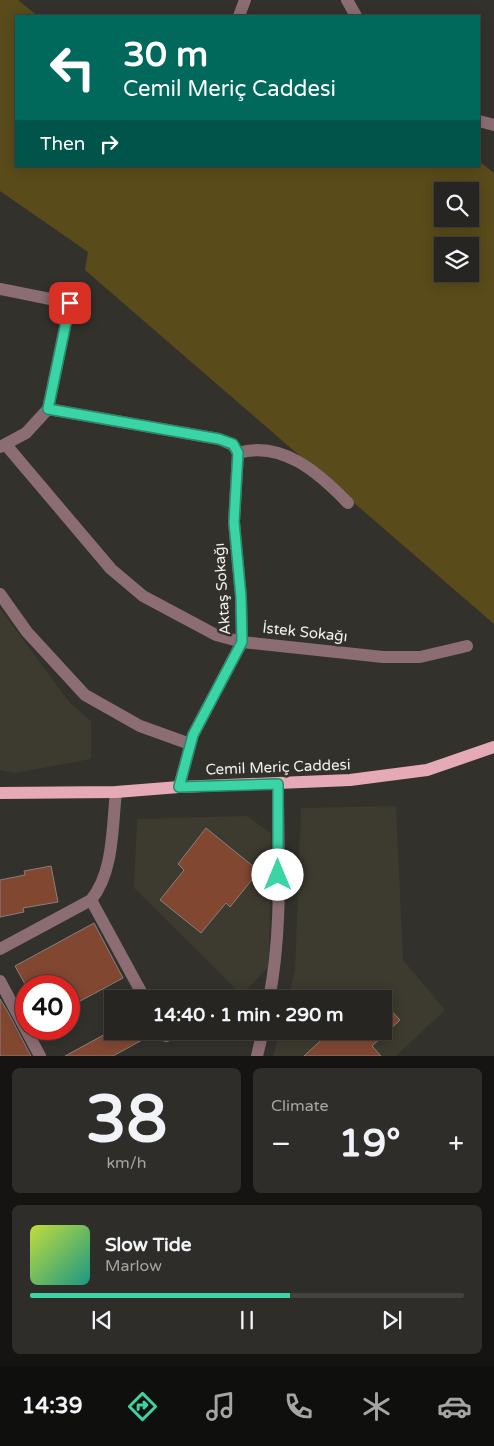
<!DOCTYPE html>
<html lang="en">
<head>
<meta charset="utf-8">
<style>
	body { margin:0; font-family:"Varela Round",sans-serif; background:#2e2d2a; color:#f1f3f6; height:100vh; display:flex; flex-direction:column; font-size:19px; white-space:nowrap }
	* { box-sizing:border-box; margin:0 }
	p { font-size:16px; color:#a4a5a5 }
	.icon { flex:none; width:28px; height:28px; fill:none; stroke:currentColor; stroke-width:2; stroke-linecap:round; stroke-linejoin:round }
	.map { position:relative; height:1056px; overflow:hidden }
	.details { display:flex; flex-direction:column; gap:12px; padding:12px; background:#151412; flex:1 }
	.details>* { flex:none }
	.hud { position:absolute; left:15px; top:15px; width:465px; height:152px; border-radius:0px; box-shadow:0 2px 12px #0003,0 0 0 1px #42423f; background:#00695c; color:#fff; overflow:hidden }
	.tools { position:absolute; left:434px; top:182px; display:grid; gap:10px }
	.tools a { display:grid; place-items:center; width:45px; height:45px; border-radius:0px; background:#262521; box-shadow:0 2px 12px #0003,0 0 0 1px #42423f; font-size:25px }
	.speed { position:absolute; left:15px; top:975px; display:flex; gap:10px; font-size:25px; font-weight:700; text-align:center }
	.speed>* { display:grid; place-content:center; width:65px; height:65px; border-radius:50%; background:#262521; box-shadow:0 2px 12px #0003,0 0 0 1px #42423f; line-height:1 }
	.speed .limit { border:8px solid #d22; background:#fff; color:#111 }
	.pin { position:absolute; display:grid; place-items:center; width:42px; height:42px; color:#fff; margin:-21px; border-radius:10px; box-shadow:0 2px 8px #0006 }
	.me { position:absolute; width:55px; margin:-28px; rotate:0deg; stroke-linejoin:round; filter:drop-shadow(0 0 4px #0008) }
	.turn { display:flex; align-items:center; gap:18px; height:105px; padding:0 25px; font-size:22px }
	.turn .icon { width:65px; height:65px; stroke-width:2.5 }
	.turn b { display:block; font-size:35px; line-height:42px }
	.then { display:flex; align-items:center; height:48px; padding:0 25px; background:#0003; gap:10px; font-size:19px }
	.big { font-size:38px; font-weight:800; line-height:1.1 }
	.details .card { flex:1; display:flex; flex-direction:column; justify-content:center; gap:8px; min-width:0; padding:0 18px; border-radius:8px; background:#2e2d2a }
	.details .dial { align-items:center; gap:0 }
	.dial b { font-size:65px; line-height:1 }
	.song { display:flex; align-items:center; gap:15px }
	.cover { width:60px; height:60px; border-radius:8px; background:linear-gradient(135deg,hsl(70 70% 55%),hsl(170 70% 35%)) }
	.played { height:5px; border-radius:2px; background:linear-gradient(90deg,#3ad4a5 60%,#42423f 60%) }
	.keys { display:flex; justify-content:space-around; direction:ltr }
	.heat { display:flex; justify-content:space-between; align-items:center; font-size:28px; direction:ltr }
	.details .tiles { flex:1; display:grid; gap:12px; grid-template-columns:1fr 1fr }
	.card:last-child { grid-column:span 2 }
	.trip { position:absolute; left:104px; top:990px; width:288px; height:50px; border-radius:0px; background:#262521; box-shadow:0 2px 12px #0003,0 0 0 1px #42423f; font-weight:800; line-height:50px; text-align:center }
	.tab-bar { display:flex; height:80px; justify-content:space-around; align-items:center; background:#0f0f0d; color:#a4a5a5 }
	.tab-bar .icon { width:35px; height:35px }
	.tab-bar .current { color:#3ad4a5 }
	.tab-bar b { font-size:22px; color:#f1f3f6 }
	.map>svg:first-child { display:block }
	.built { fill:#3d3a2f }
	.green { fill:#594b1a; fill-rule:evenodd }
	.building { fill:#814731; stroke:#86807e }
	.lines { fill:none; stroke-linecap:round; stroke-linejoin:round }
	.minor { stroke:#8b6d73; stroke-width:12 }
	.major { stroke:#e6a9b6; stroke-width:12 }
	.route-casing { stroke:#268a6b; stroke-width:12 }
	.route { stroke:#3ad4a5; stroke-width:9 }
	.labels { text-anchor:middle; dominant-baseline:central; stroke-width:5; stroke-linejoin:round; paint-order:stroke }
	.street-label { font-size:15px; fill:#f1f0ed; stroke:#32312c }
</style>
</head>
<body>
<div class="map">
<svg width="494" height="1056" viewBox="0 0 494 1056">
	<rect width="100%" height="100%" fill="#32312c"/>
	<path class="built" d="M0,608L69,702L91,721V759L15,773L0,770Z
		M396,806L403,960L445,1010L396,1056H273L280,1031H382V999H288L295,971L301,808Z
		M247,816L271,833L269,966L242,995L134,888L137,819Z"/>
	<path class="green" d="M0,0H18L38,16H16V166H479V161L494,173V624L85,270L88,252L0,191ZM442,191H470V219H442ZM442,246H470V274H442Z"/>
	<path class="building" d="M206,828L259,871L230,907L226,903L201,933L160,900L184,870L178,864Z
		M51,866L58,902L23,908L24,912L0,917V880L25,875L24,871Z
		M94,923L123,978L69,1007V986H26L15,966Z
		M0,999L8,1012L31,1056H0Z
		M382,1001L400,1020L372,1046L381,1056H304L331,1031H382Z
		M111,1031L155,1033L113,1056H65Z"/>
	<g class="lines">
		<path class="minor" d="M347,0L356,16
			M239,16L245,0
			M479,121L494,125
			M0,289L70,303L48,409L26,433L0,447
			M48,409L219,439L233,445L238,453L234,522L241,597L242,642L193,735L179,787
			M6,445L111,569L143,596L216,635L242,642L383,657H420L467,646
			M238,453C282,440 319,473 348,503
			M0,594L27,632L85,695L140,726L190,744
			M91,900L145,999
			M0,949L91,900C114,872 112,827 116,792
			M0,981L40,1056
			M269,999C283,929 278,855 278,784
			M163,1031L166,1036
			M257,1056L263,1031"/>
		<path class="major" d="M0,793L116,792L179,787L350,780L427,770L494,747"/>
	</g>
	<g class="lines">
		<g class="route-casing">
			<path id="route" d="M70,303L48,409L219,439L233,444L238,453L234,522L241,597L242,642L193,735L179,787L278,784V875"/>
		</g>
		<use href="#route" class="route"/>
	</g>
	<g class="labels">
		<g class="street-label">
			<text transform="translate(222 589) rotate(-94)">Aktaş Sokağı</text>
			<text transform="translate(305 632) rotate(6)">İstek Sokağı</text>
			<text transform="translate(278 767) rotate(-2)">Cemil Meriç Caddesi</text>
		</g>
	</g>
</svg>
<div class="tools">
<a><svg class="icon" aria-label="search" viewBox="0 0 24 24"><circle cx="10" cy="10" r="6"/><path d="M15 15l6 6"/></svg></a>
<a><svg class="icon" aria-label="layers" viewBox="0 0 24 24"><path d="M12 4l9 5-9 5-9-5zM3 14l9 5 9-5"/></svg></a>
</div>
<div class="speed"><div class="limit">40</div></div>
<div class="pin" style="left:70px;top:303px;background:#d93025"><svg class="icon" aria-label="arrive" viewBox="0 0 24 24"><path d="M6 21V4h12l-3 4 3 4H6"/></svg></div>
<svg class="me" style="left:278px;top:875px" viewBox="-20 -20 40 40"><circle r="19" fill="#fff"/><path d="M0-13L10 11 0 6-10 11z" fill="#3ad4a5"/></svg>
<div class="trip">14:40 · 1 min · 290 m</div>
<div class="hud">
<div class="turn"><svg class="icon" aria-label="left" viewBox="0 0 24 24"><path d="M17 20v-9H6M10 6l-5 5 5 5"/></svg><div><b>30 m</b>Cemil Meriç Caddesi</div></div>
<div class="then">Then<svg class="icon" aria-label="right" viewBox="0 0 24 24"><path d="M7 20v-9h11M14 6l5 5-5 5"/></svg></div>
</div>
</div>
<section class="details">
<div class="tiles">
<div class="card dial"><b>38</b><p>km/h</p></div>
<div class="card"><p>Climate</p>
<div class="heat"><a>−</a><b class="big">19°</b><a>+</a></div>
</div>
<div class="card">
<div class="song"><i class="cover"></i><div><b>Slow Tide</b><p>Marlow</p></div></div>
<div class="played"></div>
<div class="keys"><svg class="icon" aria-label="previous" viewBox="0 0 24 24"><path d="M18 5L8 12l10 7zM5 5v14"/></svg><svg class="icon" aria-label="pause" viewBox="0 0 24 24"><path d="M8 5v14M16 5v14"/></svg><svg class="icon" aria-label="next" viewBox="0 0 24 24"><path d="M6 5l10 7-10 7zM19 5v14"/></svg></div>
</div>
</div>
</section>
<nav class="tab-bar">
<b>14:39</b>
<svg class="icon current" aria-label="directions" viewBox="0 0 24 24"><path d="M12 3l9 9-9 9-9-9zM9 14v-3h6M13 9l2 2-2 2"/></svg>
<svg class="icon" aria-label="music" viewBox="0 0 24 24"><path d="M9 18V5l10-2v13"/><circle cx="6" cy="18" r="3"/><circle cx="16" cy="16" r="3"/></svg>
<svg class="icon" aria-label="phone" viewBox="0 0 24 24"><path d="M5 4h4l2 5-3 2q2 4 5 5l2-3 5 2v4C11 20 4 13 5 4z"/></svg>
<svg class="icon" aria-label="climate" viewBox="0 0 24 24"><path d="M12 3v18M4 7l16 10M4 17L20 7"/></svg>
<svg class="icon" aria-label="car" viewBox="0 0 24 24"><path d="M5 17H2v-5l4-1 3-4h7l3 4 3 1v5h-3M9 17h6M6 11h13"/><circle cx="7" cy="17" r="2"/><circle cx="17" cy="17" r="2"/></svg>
</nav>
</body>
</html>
